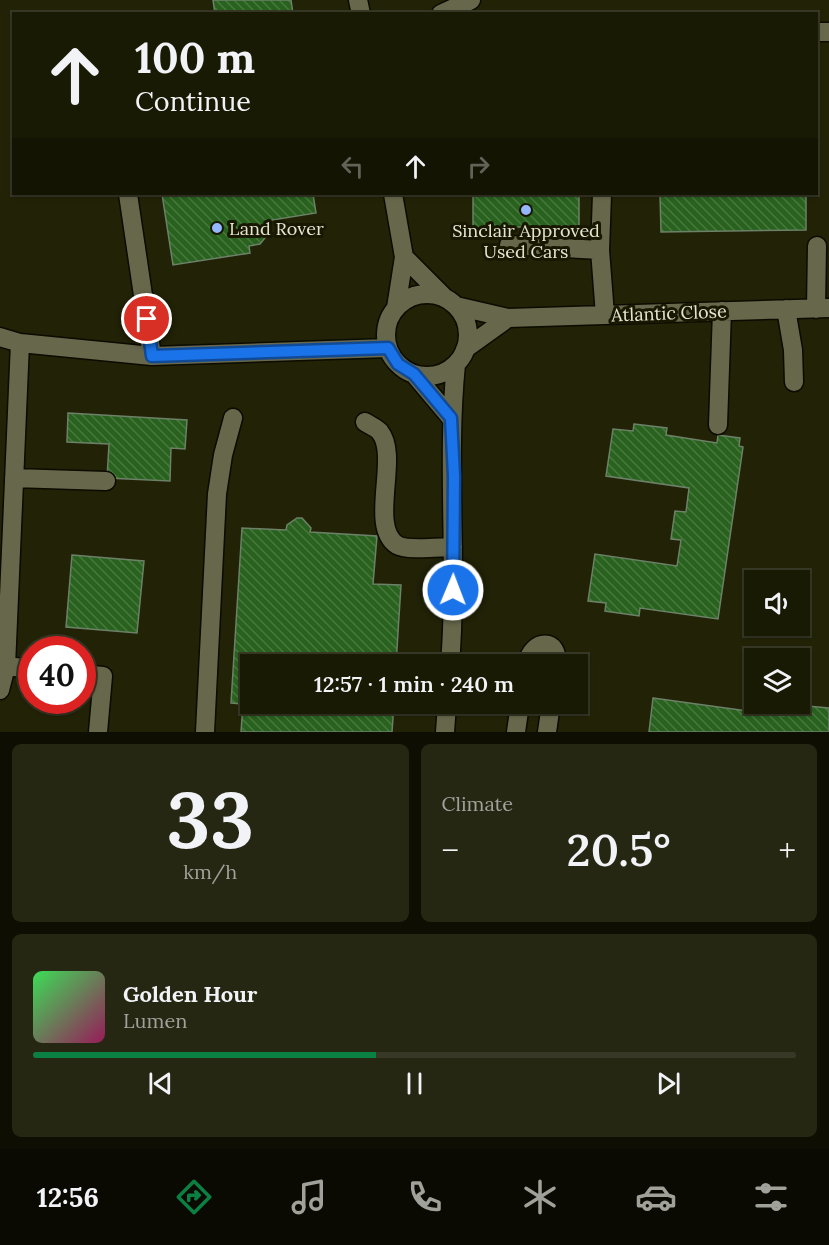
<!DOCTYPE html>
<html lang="en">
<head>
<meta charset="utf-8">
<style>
	body { margin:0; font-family:Lora,serif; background:#262713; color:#f1f3f6; height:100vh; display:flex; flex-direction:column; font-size:22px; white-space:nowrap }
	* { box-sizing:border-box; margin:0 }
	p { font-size:20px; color:#9fa19a }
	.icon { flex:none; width:33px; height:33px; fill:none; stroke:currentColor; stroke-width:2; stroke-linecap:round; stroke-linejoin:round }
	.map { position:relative; height:732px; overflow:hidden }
	.panel { display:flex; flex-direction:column; gap:12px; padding:12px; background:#0e0e02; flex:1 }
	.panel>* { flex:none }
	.guide { position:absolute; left:12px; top:12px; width:806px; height:183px; border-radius:0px; box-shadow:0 2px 4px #0004,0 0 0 2px #373826; background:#191a04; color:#f1f3f6; overflow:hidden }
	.fabs { position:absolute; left:744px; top:570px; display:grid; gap:12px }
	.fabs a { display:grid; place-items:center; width:66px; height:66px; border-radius:0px; background:#191a04; box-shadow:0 2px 4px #0004,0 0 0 2px #373826; font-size:30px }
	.speed { position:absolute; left:18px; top:636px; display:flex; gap:12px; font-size:30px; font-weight:700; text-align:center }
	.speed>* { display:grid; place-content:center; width:78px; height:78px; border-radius:50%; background:#191a04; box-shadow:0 2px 4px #0004,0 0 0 2px #373826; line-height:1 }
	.speed .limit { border:9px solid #d22; background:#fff; color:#111 }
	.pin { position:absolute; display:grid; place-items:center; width:51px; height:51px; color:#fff; margin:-26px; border:3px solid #fff; border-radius:50%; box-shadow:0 2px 6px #0007 }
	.me { position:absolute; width:66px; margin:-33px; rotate:1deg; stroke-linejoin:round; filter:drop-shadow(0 0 4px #0008) }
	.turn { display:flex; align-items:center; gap:21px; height:126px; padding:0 24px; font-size:27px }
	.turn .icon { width:78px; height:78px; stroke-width:2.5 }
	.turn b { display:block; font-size:42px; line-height:51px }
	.lanes { display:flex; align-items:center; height:57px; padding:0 24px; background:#0003; justify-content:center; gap:30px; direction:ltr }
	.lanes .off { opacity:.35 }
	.big { font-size:45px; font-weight:600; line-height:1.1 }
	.panel .card { flex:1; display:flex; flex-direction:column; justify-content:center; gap:9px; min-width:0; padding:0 21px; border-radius:9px; background:#262713 }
	.panel .dial { align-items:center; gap:0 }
	.dial b { font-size:78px; line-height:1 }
	.song { display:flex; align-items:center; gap:18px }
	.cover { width:72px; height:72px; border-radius:9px; background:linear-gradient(135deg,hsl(130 70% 55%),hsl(330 70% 35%)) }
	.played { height:6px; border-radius:3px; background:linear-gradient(90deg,#0b8043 45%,#373826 45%) }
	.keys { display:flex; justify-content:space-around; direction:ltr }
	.heat { display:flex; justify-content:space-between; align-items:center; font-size:33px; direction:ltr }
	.panel .tiles { flex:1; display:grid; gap:12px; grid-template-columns:1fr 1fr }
	.card:last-child { grid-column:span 2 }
	.trip { position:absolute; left:240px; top:654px; width:348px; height:60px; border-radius:0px; background:#191a04; box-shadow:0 2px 4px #0004,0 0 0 2px #373826; font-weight:600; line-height:60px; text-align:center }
	.tabs { display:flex; height:96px; justify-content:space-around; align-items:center; background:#0a0a02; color:#9fa19a }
	.tabs .icon { width:42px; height:42px }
	.tabs .selected { color:#0b8043 }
	.tabs b { font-size:27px; color:#f1f3f6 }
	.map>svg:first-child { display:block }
	.building { fill:url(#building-back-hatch); stroke:#6c8168; stroke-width:1.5 }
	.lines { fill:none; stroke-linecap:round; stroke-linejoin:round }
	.minor-casing { stroke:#0b0b00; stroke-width:21 }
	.minor { stroke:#67684b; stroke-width:18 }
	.route-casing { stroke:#114b97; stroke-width:15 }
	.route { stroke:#1a73e8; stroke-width:10 }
	.poi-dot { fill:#94b7fd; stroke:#181800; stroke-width:2 }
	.labels { text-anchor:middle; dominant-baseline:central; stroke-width:6; stroke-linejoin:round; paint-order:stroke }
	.poi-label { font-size:18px; fill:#e3e4d4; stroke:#181800; text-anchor:start }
	.street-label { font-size:18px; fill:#e3e4d4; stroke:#181800 }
</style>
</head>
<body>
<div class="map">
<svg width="829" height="732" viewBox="0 0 829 732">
	<defs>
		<pattern id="building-back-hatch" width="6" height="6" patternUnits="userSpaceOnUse" patternTransform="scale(1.5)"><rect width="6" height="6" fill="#28621e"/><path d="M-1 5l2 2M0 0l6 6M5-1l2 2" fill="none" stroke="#47783e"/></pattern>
	</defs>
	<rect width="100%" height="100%" fill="#212206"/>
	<path class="building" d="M213,0H291L293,14H215Z
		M162,194H313L316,213L266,221L268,234L260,244L249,246L250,253L173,265Z
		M473,194H579V226L473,228Z
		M660,194H806V230L661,232Z
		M68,413L187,420L185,449L171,448L170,481L107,478L109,444L67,442Z
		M634,424L667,428L666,435L717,443L718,435L740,438L739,446L743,447L718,619L640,608L639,616L605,611L606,603L588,601L595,554L677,566L681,540L671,539L675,511L686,512L689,488L606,476L613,429L633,431Z
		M297,518H302L311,528L310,532L377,536L373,584L401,585L396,664H250V704H394L392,732H241L243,704L231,703L242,528L286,530L287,525Z
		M72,555L144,561L137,633L66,627Z
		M653,698L784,716L786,704L829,708V732H649Z"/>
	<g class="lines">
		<g class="minor-casing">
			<path id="minor" d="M358,0L361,14
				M441,14L471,0
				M816,32H829
				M128,194L152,356
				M393,194L404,257L396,308
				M602,194L600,250L605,315
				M509,245L600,250
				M404,257L445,298
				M386 335a41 41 0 1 1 82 0a41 41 0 1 1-82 0Z
				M456,306L508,318L829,308
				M786,309L793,350L794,382
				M816,309L817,246
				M0,337L20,343L152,356L388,348
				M465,349L508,318
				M414,374L451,418
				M365,422C369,425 377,428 380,432C400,457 368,526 397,545C407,551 441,547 453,547
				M718,425L722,311
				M14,478L106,481
				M450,664C458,564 446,464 456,364
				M527,664C532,638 560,638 556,664
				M6,666L32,669
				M82,674L103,676L98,732
				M0,690L6,666L20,343
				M205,732L217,494L223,455L233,418
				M445,732L447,704
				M516,732L520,704
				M547,732L551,704"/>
		</g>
		<use href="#minor" class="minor"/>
	</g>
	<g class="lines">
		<g class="route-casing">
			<path id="route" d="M147,319L152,356L388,348L398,364L414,374L451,418L454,476L453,590"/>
		</g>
		<use href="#route" class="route"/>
	</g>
	<g class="poi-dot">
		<circle cx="526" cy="210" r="6"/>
		<circle cx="217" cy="228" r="6"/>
	</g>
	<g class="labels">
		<g class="poi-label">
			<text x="229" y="228">Land Rover</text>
			<text x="526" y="230" text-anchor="middle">Sinclair Approved<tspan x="526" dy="21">Used Cars</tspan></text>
		</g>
		<g class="street-label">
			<text transform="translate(669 313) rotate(-2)">Atlantic Close</text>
		</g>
	</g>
</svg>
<div class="fabs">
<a><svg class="icon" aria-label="sound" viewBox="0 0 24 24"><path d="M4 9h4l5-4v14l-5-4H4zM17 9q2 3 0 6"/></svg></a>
<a><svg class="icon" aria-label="layers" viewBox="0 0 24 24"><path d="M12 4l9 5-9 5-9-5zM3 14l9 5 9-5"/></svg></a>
</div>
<div class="speed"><div class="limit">40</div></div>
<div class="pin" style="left:147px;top:319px;background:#d93025"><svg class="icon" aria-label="arrive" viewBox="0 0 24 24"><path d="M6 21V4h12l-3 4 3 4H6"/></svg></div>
<svg class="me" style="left:453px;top:590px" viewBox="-20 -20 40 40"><circle r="17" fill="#1a73e8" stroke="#fff" stroke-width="3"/><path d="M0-11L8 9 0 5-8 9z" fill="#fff"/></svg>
<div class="trip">12:57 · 1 min · 240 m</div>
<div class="guide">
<div class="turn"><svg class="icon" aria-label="ahead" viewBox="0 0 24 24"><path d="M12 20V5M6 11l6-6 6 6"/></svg><div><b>100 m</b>Continue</div></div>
<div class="lanes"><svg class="icon off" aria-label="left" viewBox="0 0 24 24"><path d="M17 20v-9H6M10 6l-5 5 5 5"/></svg><svg class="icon" aria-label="ahead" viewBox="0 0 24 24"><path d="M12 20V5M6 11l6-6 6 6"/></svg><svg class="icon off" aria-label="right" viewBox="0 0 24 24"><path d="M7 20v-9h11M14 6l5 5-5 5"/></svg></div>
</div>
</div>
<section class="panel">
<div class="tiles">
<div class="card dial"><b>33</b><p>km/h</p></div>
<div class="card"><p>Climate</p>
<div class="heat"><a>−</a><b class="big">20.5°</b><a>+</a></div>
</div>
<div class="card">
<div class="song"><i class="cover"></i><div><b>Golden Hour</b><p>Lumen</p></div></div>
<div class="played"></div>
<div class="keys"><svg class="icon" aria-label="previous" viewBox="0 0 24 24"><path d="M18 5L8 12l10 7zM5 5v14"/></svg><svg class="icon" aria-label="pause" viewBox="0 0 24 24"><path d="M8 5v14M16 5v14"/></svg><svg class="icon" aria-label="next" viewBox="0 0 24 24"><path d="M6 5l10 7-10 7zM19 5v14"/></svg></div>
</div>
</div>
</section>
<nav class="tabs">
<b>12:56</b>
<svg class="icon selected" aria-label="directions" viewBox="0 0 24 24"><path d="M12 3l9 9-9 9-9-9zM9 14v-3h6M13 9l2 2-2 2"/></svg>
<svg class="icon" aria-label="music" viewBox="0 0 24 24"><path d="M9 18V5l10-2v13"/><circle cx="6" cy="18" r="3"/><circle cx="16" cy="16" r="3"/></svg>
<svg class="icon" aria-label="phone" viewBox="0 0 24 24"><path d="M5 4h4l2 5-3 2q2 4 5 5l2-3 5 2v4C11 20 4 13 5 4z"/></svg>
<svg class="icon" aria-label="climate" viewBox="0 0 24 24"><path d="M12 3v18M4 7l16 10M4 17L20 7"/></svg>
<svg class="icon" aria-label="car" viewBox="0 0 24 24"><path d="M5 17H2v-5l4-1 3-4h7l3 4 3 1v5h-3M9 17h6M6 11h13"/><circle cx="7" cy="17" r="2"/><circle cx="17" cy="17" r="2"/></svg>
<svg class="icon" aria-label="filters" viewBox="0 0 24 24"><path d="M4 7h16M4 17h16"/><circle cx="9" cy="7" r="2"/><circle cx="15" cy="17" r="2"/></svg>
</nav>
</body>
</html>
